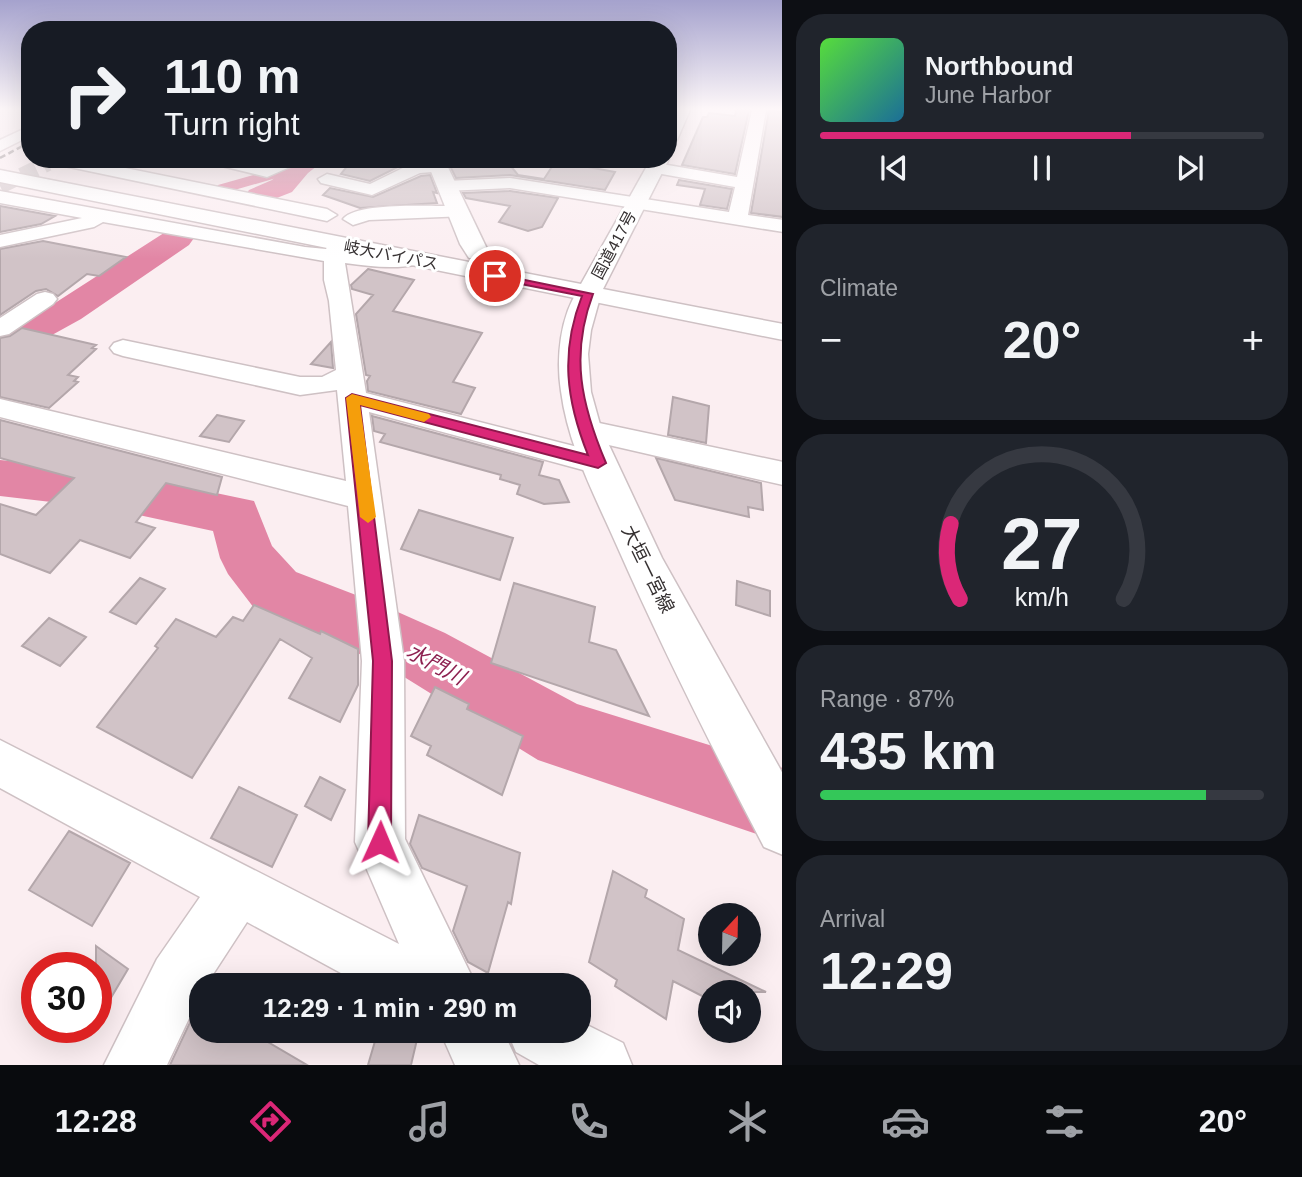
<!DOCTYPE html>
<html lang="en">
<head>
<meta charset="utf-8">
<style>
	body { margin:0; font-family:Helvetica,"Noto Sans JP",sans-serif; background:#20242c; color:#f1f3f6; height:100vh; display:flex; flex-direction:column; font-size:26px; white-space:nowrap }
	* { box-sizing:border-box; margin:0 }
	p { font-size:23px; color:#9ea1a6 }
	.icon { flex:none; width:38px; height:38px; fill:none; stroke:currentColor; stroke-width:2; stroke-linecap:round; stroke-linejoin:round }
	.map { position:relative; flex:1; overflow:hidden }
	.side { display:flex; flex-direction:column; gap:14px; padding:14px; background:#0d0f14; width:520px }
	.side>* { flex:none }
	.hud { position:absolute; left:21px; top:21px; width:656px; height:147px; border-radius:28px; box-shadow:0 7px 28px #0002; background:#171b24; color:#f1f3f6; overflow:hidden }
	.needle { width:46px; rotate:22deg }
	.buttons { position:absolute; left:698px; top:903px; display:grid; gap:14px }
	.buttons a { display:grid; place-items:center; width:63px; height:63px; border-radius:50%; background:#171b24; box-shadow:0 7px 28px #0002; font-size:35px }
	.speed { position:absolute; left:21px; top:952px; display:flex; gap:14px; font-size:35px; font-weight:700; text-align:center }
	.speed>* { display:grid; place-content:center; width:91px; height:91px; border-radius:50%; background:#171b24; box-shadow:0 7px 28px #0002; line-height:1 }
	.speed .limit { border:10px solid #d22; background:#fff; color:#111 }
	.pin { position:absolute; display:grid; place-items:center; width:60px; height:60px; color:#fff; margin:-30px; border:4px solid #fff; border-radius:50%; box-shadow:0 2px 7px #0007 }
	.me { position:absolute; width:77px; margin:-38px; rotate:1deg; stroke-linejoin:round; filter:drop-shadow(0 0 5px #0008) }
	.turn { display:flex; align-items:center; gap:24px; height:147px; padding:0 28px; font-size:32px }
	.turn .icon { width:91px; height:91px; stroke-width:2.5 }
	.turn b { display:block; font-size:49px; line-height:60px }
	.big { font-size:52px; font-weight:800; line-height:1.1 }
	.side .card { flex:1; display:flex; flex-direction:column; justify-content:center; gap:10px; min-width:0; padding:0 24px; border-radius:28px; background:#20242c }
	.side .dial { align-items:center; gap:0 }
	.dial svg { height:182px; overflow:visible; fill:none; stroke:#363941; stroke-width:7; stroke-linecap:round; text-anchor:middle }
	.dial text { fill:#f1f3f6; stroke:none }
	.song { display:flex; align-items:center; gap:21px }
	.cover { width:84px; height:84px; border-radius:10px; background:linear-gradient(135deg,hsl(110 70% 55%),hsl(200 70% 35%)) }
	.played { height:7px; border-radius:4px; background:linear-gradient(90deg,#db2777 70%,#363941 70%) }
	.keys { display:flex; justify-content:space-around; direction:ltr }
	.heat { display:flex; justify-content:space-between; align-items:center; font-size:38px; direction:ltr }
	.charge { height:10px; border-radius:5px; background:linear-gradient(90deg,#34c759 87%,#363941 0) }
	.trip { position:absolute; left:189px; top:973px; width:402px; height:70px; border-radius:28px; background:#171b24; box-shadow:0 7px 28px #0002; font-weight:800; line-height:70px; text-align:center }
	.dock { display:flex; height:112px; justify-content:space-around; align-items:center; background:#090b0e; color:#9ea1a6 }
	.dock .icon { width:49px; height:49px }
	.dock .on { color:#db2777 }
	.dock b { font-size:32px; color:#f1f3f6 }
	main { display:flex; flex:1; min-height:0 }
	.map>svg:first-child { display:block }
	.lines { fill:none; stroke-linecap:round; stroke-linejoin:round }
	.canal { fill:#e286a5; fill-rule:evenodd }
	.river { fill:#e286a5; fill-rule:evenodd }
	.building { fill:#d1c3c7; stroke:#b4a7ab; stroke-width:2 }
	.minor-tunnel { stroke:#d4c8cb; stroke-width:16; stroke-dasharray:16 8; stroke-linecap:butt }
	.minor-casing { stroke:#cec1c4; stroke-width:3 }
	.tertiary-casing { stroke:#cec1c4; stroke-width:3 }
	.primary-casing { stroke:#cec1c4; stroke-width:3 }
	.trunk-casing { stroke:#cec1c4; stroke-width:3 }
	.minor { fill:#fff; fill-rule:evenodd }
	.tertiary { fill:#fff; fill-rule:evenodd }
	.primary { fill:#fff; fill-rule:evenodd }
	.trunk { fill:#fff; fill-rule:evenodd }
	.rail { stroke:#867d7f; stroke-width:2.5; stroke-dasharray:6 3.5; stroke-linecap:butt }
	.route { fill:#db2777; stroke:#8e194d; stroke-width:2 }
	.slow { fill:#f59e0b }
	.labels { text-anchor:middle; dominant-baseline:central; stroke-width:6; stroke-linejoin:round; paint-order:stroke }
	.far-street-label { font-size:16px; fill:#363132; stroke:#fff }
	.street-label { font-size:19px; fill:#363132; stroke:#fff }
	.water-label { font-size:21px; font-style:italic; fill:#8d2150; stroke:#fff }
</style>
</head>
<body>
<main>
<div class="map">
<svg width="783" height="1065" viewBox="0 0 783 1065">
	<rect width="100%" height="100%" fill="#fbeef1"/>
	<g class="lines">
		<path class="canal" d="M299,162L307,167L304,170L224,193L216,188L218,185Z"/>
		<path class="river" d="M294,159H326L308,173L292,192L259,205L249,202L245,196L249,190L272,180Z
			M178,229L189,231L194,238L189,245L81,319L14,356L0,360V332L55,303L167,231Z
			M0,460L111,471L254,501L272,546L296,572L382,605L445,633L577,704L783,768V843L538,760L401,675L338,643L254,608L228,574L220,558L213,531L111,509L0,496Z"/>
	</g>
	<path class="building" d="M736,110H749L735,174L682,165L703,117H707L709,113L735,116Z
		M769,110L783,112V217L751,213Z
		M353,159L404,164L370,181L341,174Z
		M505,159L518,175L544,179L557,159H580L577,165L615,172L605,190L510,175L456,178L448,162Z
		M430,175L437,193L433,192L437,203L360,208L323,195L330,188L373,197L421,176Z
		M679,180L732,189L727,209L700,205L705,189L677,185Z
		M510,191L558,198L542,227L528,231L499,222L510,206L466,198L463,193Z
		M0,206L55,216L41,224L0,232Z
		M43,241L126,257L99,276L87,274L58,296L46,289L36,291L0,315V249Z
		M368,269L414,280L393,311L482,333L453,382L475,388L461,414L368,391L367,381L370,376L366,375L356,314L373,295L352,289L351,285Z
		M22,328L96,345L92,348L96,349L68,375L78,377L74,381L78,382L49,408L0,397V338L10,336Z
		M331,342L333,368L311,364Z
		M673,397L709,406L706,443L668,435Z
		M217,415L244,421L229,442L200,436Z
		M372,416L543,462L539,475L559,480L569,502L544,504L517,494L520,485L500,479L501,475L380,442L385,434L374,431Z
		M0,420L222,477L217,495L166,483L136,522L155,528L130,558L80,540L50,573L0,554V504L36,515L74,478L0,458Z
		M656,458L761,483L763,510L748,507L749,517L675,500Z
		M419,510L513,538L500,580L401,549Z
		M140,578L165,589L136,624L110,612Z
		M737,581L770,591V616L736,605Z
		M514,583L595,607L589,642L616,650L649,716L491,663Z
		M254,605L320,634L321,631L358,649V685L340,722L289,698L312,658L280,639L192,778L97,727L158,648L155,646L176,619L216,637L233,617L243,621Z
		M49,618L86,637L60,666L22,646Z
		M435,687L469,704L467,709L523,736L502,795L427,755L431,746L411,736Z
		M320,777L345,790L331,820L305,806Z
		M239,787L297,815L272,867L211,838Z
		M419,815L520,853L511,904L508,902L488,973L468,962L453,931L467,886L422,868L410,844Z
		M69,831L130,863L92,926L29,890Z
		M613,871L647,890L645,897L684,919L678,950L766,992H710V1000L673,981L666,1019L615,986L617,980L589,962Z
		M96,946L128,969L96,1023Z
		M201,999V1031H249L307,1065H170Z
		M378,1031H419L411,1065H368Z"/>
	<g class="lines">
		<path class="minor-tunnel" d="M0,186L48,163"/>
		<g class="minor-casing">
			<path id="minor" d="M752,110H766L748,215L783,220V232L510,188L446,191L437,186L446,181L510,178L729,212L735,187L656,173L648,168L656,163L737,177Z
				M30,126V136L0,151V140Z
				M47,159H81L327,209L337,215L327,221L55,164Z
				M203,159H234L266,167L285,159H308L267,177L205,162Z
				M439,162L445,163L447,167L445,171L420,173L372,195L321,183L318,179L327,174L370,184L411,164Z
				M0,191L305,247L326,249L331,240H345L348,244L347,251L418,254L421,259L418,264C394,270 370,266 345,263L366,393L609,455L614,463L609,471L598,474L369,412L404,661L405,839L476,985H363L247,922L206,985H201V993L167,1065H104L157,959L200,897L0,788V740L399,944L355,842L362,661L348,506L0,417V399L346,481L337,390L300,395L123,356L114,353L110,348L114,343L123,340L300,377H322L336,370L329,301L324,280V261L103,222L94,227L0,247V235L82,218L0,203Z
				M459,206L469,212L466,216L369,220L353,225L343,219C358,201 435,207 459,206Z
				M45,292L53,294L57,299L53,304L9,334L0,336V318L37,294Z
				M585,420L783,462V485L574,437L570,430L574,423Z
				M579,1021L623,1043L632,1065H539L516,1052L507,1031H579Z
				M440,1031H503L519,1065H455Z"/>
		</g>
		<g class="tertiary-casing">
			<path id="tertiary" d="M426,159H444L489,253L485,258H469L460,244Z"/>
		</g>
		<g class="primary-casing">
			<path id="primary" d="M588,286L597,289L601,294L591,330L588,354L591,392L601,428L662,558L783,774V855L764,847C712,748 662,648 617,546C595,496 568,446 561,391C556,359 560,316 579,289Z"/>
		</g>
		<g class="trunk-casing">
			<path id="trunk" d="M674,110H690L677,140L668,145V122Z
				M668,158L669,159L603,289L783,324V340L0,182V170L581,284L651,159Z"/>
		</g>
		<use href="#minor" class="minor"/>
		<use href="#tertiary" class="tertiary"/>
		<use href="#primary" class="primary"/>
		<use href="#trunk" class="trunk"/>
		<path class="rail" d="M0,158L30,142"/>
	</g>
	<linearGradient id="sky" x2="0" y2="1"><stop stop-color="#a5a2cd"/><stop offset="0.42" stop-color="#fdf7f9"/><stop offset="1" stop-color="#fdf7f9" stop-opacity="0"/></linearGradient>
	<rect width="783" height="259" fill="url(#sky)"/>
	<path class="route" d="M491,273L593,294C570,355 581,404 606,463L598,468L360,405L392,661L391,842L388,850L380,853L372,850L368,842L373,661L346,398L352,394L588,455C566,400 560,352 582,296L495,279L491,278Z"/>
	<path class="slow" d="M352,394L429,414L431,417L424,422L360,405L376,517L368,523L360,517L346,398Z"/>
	<g class="labels">
		<g class="far-street-label">
			<text transform="translate(614 245) rotate(-62)">国道417号</text>
			<text transform="translate(391 255) rotate(11)">岐大バイパス</text>
		</g>
		<g class="street-label">
			<text transform="translate(648 569) rotate(64)">大垣一宮線</text>
		</g>
		<g class="water-label">
			<text transform="translate(436 664) rotate(28)">水門川</text>
		</g>
	</g>
</svg>
<div class="buttons">
<a><svg class="needle" viewBox="-14 -14 28 28"><path d="M0-13l5 13h-10z" fill="#e53935"/><path d="M0 13l5-13h-10z" fill="#9ea1a6"/></svg></a>
<a><svg class="icon" aria-label="sound" viewBox="0 0 24 24"><path d="M4 9h4l5-4v14l-5-4H4zM17 9q2 3 0 6"/></svg></a>
</div>
<div class="speed"><div class="limit">30</div></div>
<div class="pin" style="left:495px;top:276px;background:#d93025"><svg class="icon" aria-label="arrive" viewBox="0 0 24 24"><path d="M6 21V4h12l-3 4 3 4H6"/></svg></div>
<svg class="me" style="left:380px;top:842px" viewBox="-20 -20 40 40"><path d="M0-17L14 15 0 8-14 15z" fill="#db2777" stroke="#fff" stroke-width="4"/></svg>
<div class="trip">12:29 · 1 min · 290 m</div>
<div class="hud">
<div class="turn"><svg class="icon" aria-label="right" viewBox="0 0 24 24"><path d="M7 20v-9h11M14 6l5 5-5 5"/></svg><div><b>110 m</b>Turn right</div></div>
</div>
</div>
<section class="side">
<div class="card">
<div class="song"><i class="cover"></i><div><b>Northbound</b><p>June Harbor</p></div></div>
<div class="played"></div>
<div class="keys"><svg class="icon" aria-label="previous" viewBox="0 0 24 24"><path d="M18 5L8 12l10 7zM5 5v14"/></svg><svg class="icon" aria-label="pause" viewBox="0 0 24 24"><path d="M8 5v14M16 5v14"/></svg><svg class="icon" aria-label="next" viewBox="0 0 24 24"><path d="M6 5l10 7-10 7zM19 5v14"/></svg></div>
</div>
<div class="card"><p>Climate</p>
<div class="heat"><a>−</a><b class="big">20°</b><a>+</a></div>
</div>
<div class="card dial"><svg viewBox="0 0 100 80">
<path d="M14 69A42 42 0 1 1 86 69"/>
<path d="M14 69A42 42 0 0 1 10 36" stroke="#db2777"/>
<text x="50" y="56" font-size="32" font-weight="700">27</text>
<text x="50" y="72" font-size="11">km/h</text>
</svg></div>
<div class="card"><p>Range · 87%</p><b class="big">435 km</b><div class="charge"></div></div>
<div class="card"><p>Arrival</p><b class="big">12:29</b></div>
</section>
</main>
<nav class="dock">
<b>12:28</b>
<svg class="icon on" aria-label="directions" viewBox="0 0 24 24"><path d="M12 3l9 9-9 9-9-9zM9 14v-3h6M13 9l2 2-2 2"/></svg>
<svg class="icon" aria-label="music" viewBox="0 0 24 24"><path d="M9 18V5l10-2v13"/><circle cx="6" cy="18" r="3"/><circle cx="16" cy="16" r="3"/></svg>
<svg class="icon" aria-label="phone" viewBox="0 0 24 24"><path d="M5 4h4l2 5-3 2q2 4 5 5l2-3 5 2v4C11 20 4 13 5 4z"/></svg>
<svg class="icon" aria-label="climate" viewBox="0 0 24 24"><path d="M12 3v18M4 7l16 10M4 17L20 7"/></svg>
<svg class="icon" aria-label="car" viewBox="0 0 24 24"><path d="M5 17H2v-5l4-1 3-4h7l3 4 3 1v5h-3M9 17h6M6 11h13"/><circle cx="7" cy="17" r="2"/><circle cx="17" cy="17" r="2"/></svg>
<svg class="icon" aria-label="filters" viewBox="0 0 24 24"><path d="M4 7h16M4 17h16"/><circle cx="9" cy="7" r="2"/><circle cx="15" cy="17" r="2"/></svg>
<b>20°</b>
</nav>
</body>
</html>
